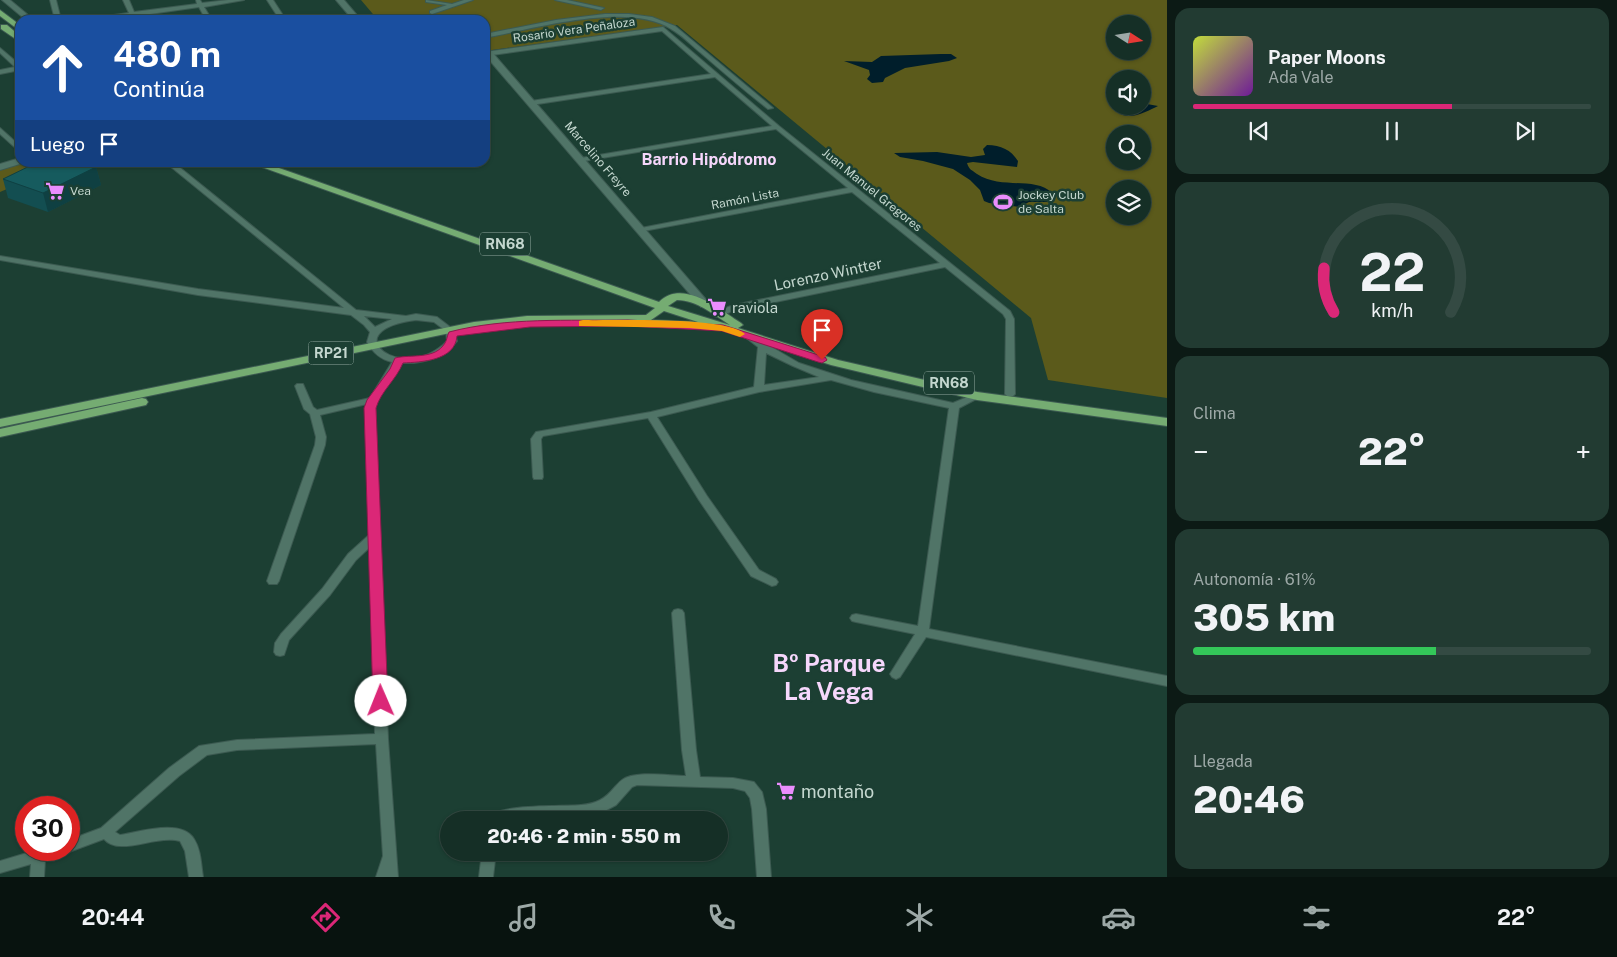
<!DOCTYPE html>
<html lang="es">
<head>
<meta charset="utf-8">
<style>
	body { margin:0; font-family:"Public Sans",sans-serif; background:#223b32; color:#f1f3f6; height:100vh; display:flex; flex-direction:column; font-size:19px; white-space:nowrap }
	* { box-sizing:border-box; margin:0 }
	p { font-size:16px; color:#9da9a7 }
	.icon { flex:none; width:28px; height:28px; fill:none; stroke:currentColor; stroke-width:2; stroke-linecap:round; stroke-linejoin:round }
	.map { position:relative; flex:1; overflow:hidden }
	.side { display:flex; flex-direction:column; gap:8px; padding:8px; background:#0c1a15; width:450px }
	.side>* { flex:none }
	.banner { position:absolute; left:15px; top:15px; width:475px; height:152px; border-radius:15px; box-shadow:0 1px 4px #0004,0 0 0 1px #344a43; background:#1a4fa0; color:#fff; overflow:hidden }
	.needle { width:32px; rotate:102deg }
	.controls { position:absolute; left:1106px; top:15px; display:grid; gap:10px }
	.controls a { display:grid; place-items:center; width:45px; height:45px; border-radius:50%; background:#152f26; box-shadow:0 1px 4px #0004,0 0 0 1px #344a43; font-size:25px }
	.speed { position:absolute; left:15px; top:796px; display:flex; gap:10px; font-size:25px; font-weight:700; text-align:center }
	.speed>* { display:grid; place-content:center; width:65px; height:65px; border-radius:50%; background:#152f26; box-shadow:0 1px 4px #0004,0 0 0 1px #344a43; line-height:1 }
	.speed .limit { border:8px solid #d22; background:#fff; color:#111 }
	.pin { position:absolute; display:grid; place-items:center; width:42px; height:42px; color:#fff; margin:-51px -21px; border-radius:50% 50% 50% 0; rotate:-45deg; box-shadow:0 0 5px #0007 }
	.pin .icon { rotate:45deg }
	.me { position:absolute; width:55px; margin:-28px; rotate:359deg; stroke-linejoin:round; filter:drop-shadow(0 0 4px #0008) }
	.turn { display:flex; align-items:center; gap:18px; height:105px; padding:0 15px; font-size:22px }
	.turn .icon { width:65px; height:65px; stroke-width:2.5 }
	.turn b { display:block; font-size:35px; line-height:42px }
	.then { display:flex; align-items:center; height:48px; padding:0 15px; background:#0003; gap:10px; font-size:19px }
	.big { font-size:38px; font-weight:800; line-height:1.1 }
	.side .tile { flex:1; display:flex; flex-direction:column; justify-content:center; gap:8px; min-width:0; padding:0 18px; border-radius:15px; background:#223b32 }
	.side .dial { align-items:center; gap:0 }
	.dial svg { height:130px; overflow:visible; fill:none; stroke:#344a43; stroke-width:7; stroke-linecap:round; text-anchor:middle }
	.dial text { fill:#f1f3f6; stroke:none }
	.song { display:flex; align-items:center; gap:15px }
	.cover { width:60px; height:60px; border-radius:8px; background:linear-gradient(135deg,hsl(70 70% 55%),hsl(280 70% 35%)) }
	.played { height:5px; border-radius:2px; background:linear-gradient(90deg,#db2777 65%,#344a43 65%) }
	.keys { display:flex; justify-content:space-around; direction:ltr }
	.heat { display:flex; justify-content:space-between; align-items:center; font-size:28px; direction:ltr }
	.charge { height:8px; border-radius:4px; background:linear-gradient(90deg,#34c759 61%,#344a43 0) }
	.trip { position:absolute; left:440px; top:811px; width:288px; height:50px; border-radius:25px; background:#152f26; box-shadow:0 1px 4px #0004,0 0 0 1px #344a43; font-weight:800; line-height:50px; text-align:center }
	.tabs { display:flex; height:80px; justify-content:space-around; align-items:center; background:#08130f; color:#9da9a7 }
	.tabs .icon { width:35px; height:35px }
	.tabs .current { color:#db2777 }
	.tabs b { font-size:22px; color:#f1f3f6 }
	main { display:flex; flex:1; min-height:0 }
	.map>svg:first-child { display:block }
	.green { fill:#5b5a1b; fill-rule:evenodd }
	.water { fill:#001e2b }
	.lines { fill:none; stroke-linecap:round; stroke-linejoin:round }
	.minor-casing { stroke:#3c5a51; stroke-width:2 }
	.tertiary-casing { stroke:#3c5a51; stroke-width:2 }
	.primary-casing { stroke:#3c5a51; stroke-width:2 }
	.minor { fill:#507467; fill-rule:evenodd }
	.tertiary { fill:#507467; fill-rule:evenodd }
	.primary { fill:#75ac72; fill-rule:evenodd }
	.wall { fill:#134e51 }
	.shaded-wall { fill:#0f4042 }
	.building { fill:#165b5e; stroke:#0f4042 }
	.route { fill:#db2777; stroke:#8e194d }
	.slow { fill:#f59e0b }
	.labels { text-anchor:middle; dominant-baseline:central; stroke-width:5; stroke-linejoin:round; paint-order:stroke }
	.far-street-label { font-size:12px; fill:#c4d7cf; stroke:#1c3f33 }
	.far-poi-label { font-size:12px; fill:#c4d7cf; stroke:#1c3f33; text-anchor:start }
	.shield { fill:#1c3f33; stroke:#92a9a0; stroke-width:1 }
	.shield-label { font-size:14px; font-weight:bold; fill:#c4d7cf }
	.street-label { font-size:15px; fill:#c4d7cf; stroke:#1c3f33 }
	.poi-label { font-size:15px; fill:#c4d7cf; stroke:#1c3f33; text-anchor:start }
	.far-district-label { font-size:16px; font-weight:bold; fill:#f6d7fc; stroke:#1c3f33 }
	.near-poi-label { font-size:18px; fill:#c4d7cf; stroke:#1c3f33; text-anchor:start }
	.near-district-label { font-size:24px; font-weight:bold; fill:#f6d7fc; stroke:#1c3f33 }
</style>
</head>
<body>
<main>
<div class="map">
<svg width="1167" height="877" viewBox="0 0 1167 877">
	<rect width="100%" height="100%" fill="#1c3f33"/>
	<path class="green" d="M361,0H1167V398L1048,380L1031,318L677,25L485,51V20H378ZM1115,24H1142V51H1115ZM1115,79H1142V106H1115ZM1115,134H1142V161H1115ZM1115,189H1142V216H1115Z
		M25,163H68L0,192V169Z"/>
	<path class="water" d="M941,54H951L957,58L949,61L905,68L885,78L883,82L872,83L867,79L870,75L869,70L844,61L872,62L881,56Z
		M1147,104L1158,106C1148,111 1130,121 1119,113L1131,108H1140Z
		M987,145C1001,145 1011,150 1018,161L1017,167L973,162L967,163C969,170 972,170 977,174C1001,190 1035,176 1052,193V200L1046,202H1029L1019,207L989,203L984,201L980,190L970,180L953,169L923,161L900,157L894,153L937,152L971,157L985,155L983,149Z"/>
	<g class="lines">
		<g class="minor-casing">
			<path id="minor" d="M50,0H56L61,20H55Z
				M123,0H129L134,12L197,4L196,0H200L202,3L228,0H244L204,7L212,20H206L199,7L136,16L138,20H132L130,16L103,20H87L90,18L129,13Z
				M267,0H273L286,20H280Z
				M426,0L452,4L464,0H473L432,14L430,13V11L447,5L426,2Z
				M555,0H567L604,8L601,10Z
				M605,14H629L652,17L675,26L773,108L768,109C745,91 723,72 701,53C691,45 682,35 671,29C628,1 533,29 485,38V34L556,20Z
				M663,27L779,126L1010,311L1014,319L1015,394L1013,396H1007L1005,394L1006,319L1003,314L945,267L736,310L717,317L714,316L713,314L714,312L734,305L940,263L852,192L638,232L637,230L641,228L848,188L776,129L578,162V158H581L772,126L715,77L531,105L528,103L531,101L711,74L662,31L485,56V52Z
				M0,48L20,65V70L0,74V70L15,67L0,53Z
				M0,128L20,146V152L0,134Z
				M165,162H173L356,310L406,316L416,314L437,317L454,330L457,341C443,358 422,364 401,363L380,395L375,408L388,739L398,877H376L383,856L376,744L237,750L207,755L179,776L115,832L120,835C139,832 182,818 194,839C201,850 201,864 203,877H189L185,851L180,841C157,834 119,857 104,839L69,852L65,850L63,854L45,860L44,877H30L31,864L0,873V861L37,850H69V840L101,828L169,768L199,746L237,740L375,734L370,547L356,560L330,595L289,640L284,655L280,656L276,655L274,652L275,643L281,634L322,589L348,554L369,535L365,408L367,404L320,415L326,437L325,445L279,581L277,584H269L267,581L315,445L316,437L310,414L304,409L295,386L297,384H303L313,407L317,410L370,398L392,362C380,359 373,353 367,342L370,332L364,325L351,315L198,295L0,260V256L198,289L344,308ZM364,316L392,319L375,327ZM416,320L434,322L446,331L447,341C404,386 331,331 416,320Z
				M749,334L799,363L851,380L953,403L977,393L982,396L959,408L929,629L1167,676V686L926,637L900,677L896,679L892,677L890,674L915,634L856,622L852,621L850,618L852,615L856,614L918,626L949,408L874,392L831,380L759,392L657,417L707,496L759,570L776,579L778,582L776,585L772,586L751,576L699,500L648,418L543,436L541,439L543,477L542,479H534L533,477L531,439L536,432L651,412L754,387L758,347L745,337ZM766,353L793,366L819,377L764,385Z
				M678,609L682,610L684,613L696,750L700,777L733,778L749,781L754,782L762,792L766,809L771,877H757L752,809L750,798L745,791L733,788L637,785L632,787L616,805L601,813L583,817L485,820C493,803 563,807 581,805C596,804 605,799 614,788C616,786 619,782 622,780C635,770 670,776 686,776L682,750L672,613L674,610Z
				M482,852H496L493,877H479Z"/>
		</g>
		<g class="tertiary-casing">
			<path id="tertiary" d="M2,0H10L34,20H26Z
				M336,0H344L361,20H353Z
				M485,51H491L709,303L710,305L709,307H701L485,55Z
				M20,158V162L23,163L0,170V164Z"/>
		</g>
		<g class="primary-casing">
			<path id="primary" d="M0,10L20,25V31L0,16Z
				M1,25H7L20,36V42L1,29Z
				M248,162H262L659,302C683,278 720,310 741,323L743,325L738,328L838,360L977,392L1167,418V426L977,400L831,365L710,326L704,329L641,326L637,325V321L527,322L474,328L0,427V419L474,322L527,316L646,315L655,308ZM677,300C697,300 714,315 730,325L668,306ZM664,311L698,322L651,320Z
				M142,398L146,399L148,402L146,405L0,437V429Z"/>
		</g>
		<use href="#minor" class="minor"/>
		<use href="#tertiary" class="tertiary"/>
		<use href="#primary" class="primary"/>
	</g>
	<path class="wall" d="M96,167L101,185L48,212L8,198L3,179Z"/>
	<path class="shaded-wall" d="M96,167L101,185L48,212L43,193Z"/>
	<path class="building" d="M38,162H84L96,167L43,193L3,179Z"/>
	<path class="route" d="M628,320L723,325L825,357L827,360L822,363L818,362L722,331L628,326L530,327L457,336C455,361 421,362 403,363C396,380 381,391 376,408L388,701L386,704L381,706L376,704L373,701L364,408L367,400L390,369L395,358C411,354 435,360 445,343C447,340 447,336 449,332C507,317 568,321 628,320Z"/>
	<path class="slow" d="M583,320C612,321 726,316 745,334L740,337L722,331L690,328L579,326V321Z"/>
	<defs>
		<g id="supermarket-bare" transform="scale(1.5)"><path d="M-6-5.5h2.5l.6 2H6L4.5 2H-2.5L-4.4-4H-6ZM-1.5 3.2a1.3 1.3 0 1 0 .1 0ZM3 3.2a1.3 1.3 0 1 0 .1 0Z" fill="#ea8dfd" stroke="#1c3f33" stroke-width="2.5" paint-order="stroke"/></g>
		<g id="stadium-bare" transform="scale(1.5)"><path d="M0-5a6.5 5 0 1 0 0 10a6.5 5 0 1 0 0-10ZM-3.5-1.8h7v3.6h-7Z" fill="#ea8dfd" stroke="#1c3f33" stroke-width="2.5" paint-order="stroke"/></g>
	</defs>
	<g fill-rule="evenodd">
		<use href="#supermarket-bare" x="55" y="191"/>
		<use href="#stadium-bare" x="1003" y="202"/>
		<use href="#supermarket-bare" x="717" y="307"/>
		<use href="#supermarket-bare" x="786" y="791"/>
	</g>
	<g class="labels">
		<g class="far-street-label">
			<text transform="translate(574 30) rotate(-8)">Rosario Vera Peñaloza</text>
			<text transform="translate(598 159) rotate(49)">Marcelino Freyre</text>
			<text transform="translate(872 190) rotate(39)">Juan Manuel Gregores</text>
			<text transform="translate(745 199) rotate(-11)">Ramón Lista</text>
		</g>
		<g class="far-poi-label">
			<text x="70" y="191">Vea</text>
			<text x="1018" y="195">Jockey Club<tspan x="1018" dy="14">de Salta</tspan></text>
		</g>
		<g class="shield">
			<rect x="480" y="232.5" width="50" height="23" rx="4"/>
			<rect x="308.5" y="341.5" width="45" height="23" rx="4"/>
			<rect x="924" y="371.5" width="50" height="23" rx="4"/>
		</g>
		<g class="shield-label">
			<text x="505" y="244">RN68</text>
			<text x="331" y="353">RP21</text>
			<text x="949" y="383">RN68</text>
		</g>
		<g class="street-label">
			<text transform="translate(828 274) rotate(-12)">Lorenzo Wintter</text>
		</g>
		<g class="poi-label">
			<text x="732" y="307">raviola</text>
		</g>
		<g class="far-district-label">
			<text x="709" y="159">Barrio Hipódromo</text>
		</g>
		<g class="near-poi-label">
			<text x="801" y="791">montaño</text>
		</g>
		<g class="near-district-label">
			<text x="829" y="663">Bº Parque<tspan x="829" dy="28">La Vega</tspan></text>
		</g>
	</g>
</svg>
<div class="controls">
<a><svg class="needle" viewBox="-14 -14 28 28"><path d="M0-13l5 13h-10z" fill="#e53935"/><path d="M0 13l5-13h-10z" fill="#9da9a7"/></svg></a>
<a><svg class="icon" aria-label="sound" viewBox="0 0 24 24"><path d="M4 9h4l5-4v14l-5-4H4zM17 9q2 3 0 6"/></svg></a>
<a><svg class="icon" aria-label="search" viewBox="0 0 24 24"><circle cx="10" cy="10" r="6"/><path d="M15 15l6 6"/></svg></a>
<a><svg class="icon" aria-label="layers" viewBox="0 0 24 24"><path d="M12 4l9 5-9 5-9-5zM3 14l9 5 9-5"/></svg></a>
</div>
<div class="speed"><div class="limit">30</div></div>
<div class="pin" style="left:822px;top:360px;background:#d93025"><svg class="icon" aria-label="arrive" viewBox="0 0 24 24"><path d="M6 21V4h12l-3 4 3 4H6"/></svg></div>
<svg class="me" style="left:381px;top:701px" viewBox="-20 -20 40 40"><circle r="19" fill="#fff"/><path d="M0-13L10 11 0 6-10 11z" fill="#db2777"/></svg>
<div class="trip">20:46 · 2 min · 550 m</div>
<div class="banner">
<div class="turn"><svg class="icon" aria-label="ahead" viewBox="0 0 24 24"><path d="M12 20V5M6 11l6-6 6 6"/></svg><div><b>480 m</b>Continúa</div></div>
<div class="then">Luego<svg class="icon" aria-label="arrive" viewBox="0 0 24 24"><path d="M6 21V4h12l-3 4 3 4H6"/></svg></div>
</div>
</div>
<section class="side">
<div class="tile">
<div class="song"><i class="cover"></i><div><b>Paper Moons</b><p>Ada Vale</p></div></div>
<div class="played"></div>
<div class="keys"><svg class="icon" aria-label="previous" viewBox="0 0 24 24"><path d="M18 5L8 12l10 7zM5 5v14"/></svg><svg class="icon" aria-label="pause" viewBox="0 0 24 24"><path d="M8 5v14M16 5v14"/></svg><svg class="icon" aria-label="next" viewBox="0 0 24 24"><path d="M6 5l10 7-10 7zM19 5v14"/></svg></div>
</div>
<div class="tile dial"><svg viewBox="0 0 100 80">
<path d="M14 69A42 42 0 1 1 86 69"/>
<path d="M14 69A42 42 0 0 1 8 42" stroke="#db2777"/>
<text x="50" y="56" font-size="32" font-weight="700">22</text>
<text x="50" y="72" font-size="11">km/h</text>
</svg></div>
<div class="tile"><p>Clima</p>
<div class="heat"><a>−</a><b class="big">22°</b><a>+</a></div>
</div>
<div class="tile"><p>Autonomía · 61%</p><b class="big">305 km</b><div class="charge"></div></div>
<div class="tile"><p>Llegada</p><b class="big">20:46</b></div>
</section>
</main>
<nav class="tabs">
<b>20:44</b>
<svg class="icon current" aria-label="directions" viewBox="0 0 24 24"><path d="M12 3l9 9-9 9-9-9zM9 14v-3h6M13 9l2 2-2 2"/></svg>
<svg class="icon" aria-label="music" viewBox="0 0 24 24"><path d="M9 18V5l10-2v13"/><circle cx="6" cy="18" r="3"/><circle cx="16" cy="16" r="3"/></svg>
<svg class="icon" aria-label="phone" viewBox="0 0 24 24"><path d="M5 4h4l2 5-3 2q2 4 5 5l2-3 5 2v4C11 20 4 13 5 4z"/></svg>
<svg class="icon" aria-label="climate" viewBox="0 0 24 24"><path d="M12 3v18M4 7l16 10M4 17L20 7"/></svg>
<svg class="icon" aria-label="car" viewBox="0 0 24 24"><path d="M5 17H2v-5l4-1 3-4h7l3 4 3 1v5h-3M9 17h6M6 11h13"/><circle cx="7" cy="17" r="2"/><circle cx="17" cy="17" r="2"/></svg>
<svg class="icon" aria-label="filters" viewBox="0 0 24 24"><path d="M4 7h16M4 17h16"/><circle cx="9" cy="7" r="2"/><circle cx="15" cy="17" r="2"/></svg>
<b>22°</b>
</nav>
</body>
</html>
